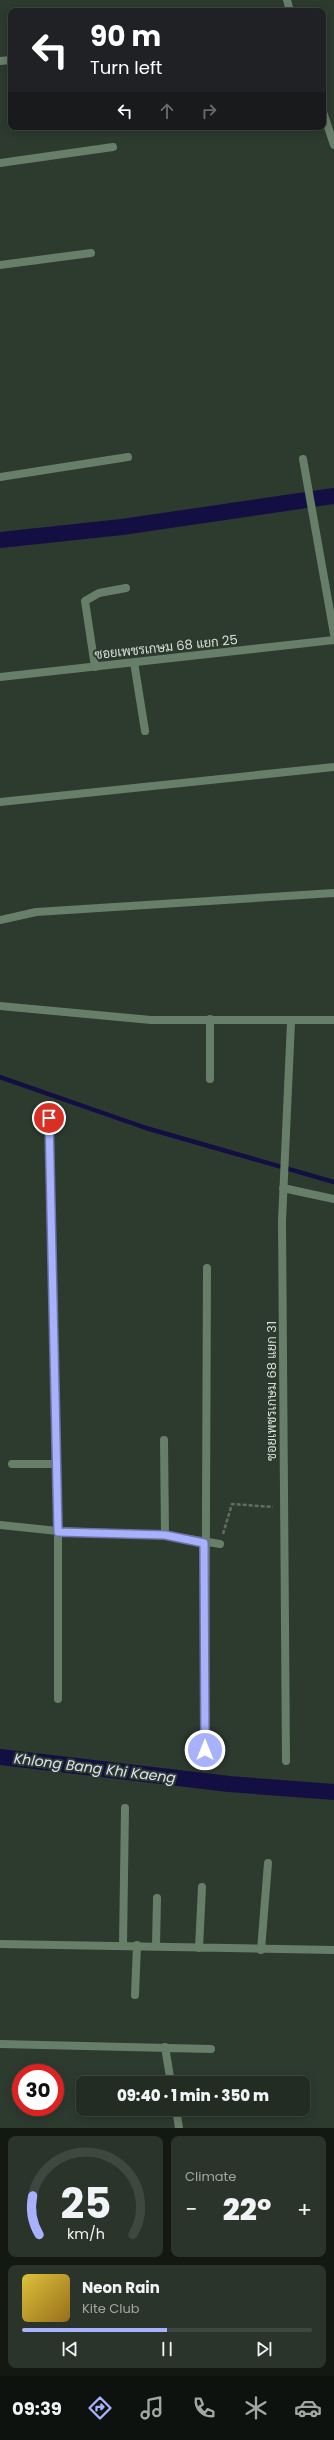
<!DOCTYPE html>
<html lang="en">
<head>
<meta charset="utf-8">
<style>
	body { margin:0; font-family:Poppins,Sarabun,sans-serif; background:#2a342a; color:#f1f3f6; height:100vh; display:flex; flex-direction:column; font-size:15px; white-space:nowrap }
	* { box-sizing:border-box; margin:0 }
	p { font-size:13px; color:#a2a7a5 }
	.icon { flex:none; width:22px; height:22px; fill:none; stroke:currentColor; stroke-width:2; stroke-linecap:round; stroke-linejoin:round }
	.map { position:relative; height:2128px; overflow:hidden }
	.panel { display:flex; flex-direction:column; gap:8px; padding:8px; background:#131813; flex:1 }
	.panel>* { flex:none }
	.top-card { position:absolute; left:8px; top:8px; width:318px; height:122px; border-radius:8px; box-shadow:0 2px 10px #0003,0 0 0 1px #3f4840; background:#202124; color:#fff; overflow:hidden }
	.speed { position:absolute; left:12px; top:2064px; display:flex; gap:8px; font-size:20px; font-weight:700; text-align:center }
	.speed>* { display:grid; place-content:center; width:52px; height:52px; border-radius:50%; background:#222c22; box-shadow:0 2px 10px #0003,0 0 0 1px #3f4840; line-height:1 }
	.speed .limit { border:6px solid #d22; background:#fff; color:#111 }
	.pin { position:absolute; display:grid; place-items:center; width:34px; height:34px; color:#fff; margin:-17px; border:2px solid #fff; border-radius:50%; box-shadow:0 1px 4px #0007 }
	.me { position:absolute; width:44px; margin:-22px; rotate:0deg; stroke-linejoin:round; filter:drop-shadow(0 0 3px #0008) }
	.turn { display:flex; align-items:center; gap:14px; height:84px; padding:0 16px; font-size:18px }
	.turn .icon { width:52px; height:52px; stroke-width:2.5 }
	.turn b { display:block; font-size:28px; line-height:34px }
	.lanes { display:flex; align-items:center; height:38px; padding:0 16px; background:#0003; justify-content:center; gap:20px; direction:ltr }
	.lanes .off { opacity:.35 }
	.big { font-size:30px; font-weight:800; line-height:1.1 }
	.panel .card { flex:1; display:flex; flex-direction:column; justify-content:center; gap:6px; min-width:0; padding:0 14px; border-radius:8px; background:#2a342a }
	.panel .dial { align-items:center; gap:0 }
	.dial svg { height:104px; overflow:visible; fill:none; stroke:#3f4840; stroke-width:7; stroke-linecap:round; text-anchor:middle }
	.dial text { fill:#f1f3f6; stroke:none }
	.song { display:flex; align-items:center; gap:12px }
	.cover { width:48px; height:48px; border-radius:6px; background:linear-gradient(135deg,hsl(50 70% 55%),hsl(40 70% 35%)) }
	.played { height:4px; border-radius:2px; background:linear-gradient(90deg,#a7b1fc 50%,#3f4840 50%) }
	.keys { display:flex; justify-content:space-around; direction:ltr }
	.heat { display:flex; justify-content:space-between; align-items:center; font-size:22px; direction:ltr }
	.panel .tiles { flex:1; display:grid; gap:8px; grid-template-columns:1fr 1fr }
	.card:last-child { grid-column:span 2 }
	.trip { position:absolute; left:76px; top:2076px; width:234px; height:40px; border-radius:8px; background:#222c22; box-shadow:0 2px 10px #0003,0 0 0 1px #3f4840; font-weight:800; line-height:40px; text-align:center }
	.tab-bar { display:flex; height:64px; justify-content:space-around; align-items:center; background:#0e120e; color:#a2a7a5 }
	.tab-bar .icon { width:28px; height:28px }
	.tab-bar .on { color:#a7b1fc }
	.tab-bar b { font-size:18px; color:#f1f3f6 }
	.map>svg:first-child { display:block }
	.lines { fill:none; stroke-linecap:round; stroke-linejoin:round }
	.stream { stroke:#130f43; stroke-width:4.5 }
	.canal { stroke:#130f43; stroke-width:16 }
	.path { stroke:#626d62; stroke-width:2.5; stroke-dasharray:4 2; stroke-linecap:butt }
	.lane { stroke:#677e69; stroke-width:8 }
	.street { stroke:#677e69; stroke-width:8 }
	.route-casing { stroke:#6d73a4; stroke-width:10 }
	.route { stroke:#a7b1fc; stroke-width:7 }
	.labels { text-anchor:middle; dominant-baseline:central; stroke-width:4; stroke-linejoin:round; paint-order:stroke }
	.street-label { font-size:13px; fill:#d7dfd7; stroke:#2d3a2e }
	.water-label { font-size:14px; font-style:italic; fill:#dde0f2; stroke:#2d3a2e }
</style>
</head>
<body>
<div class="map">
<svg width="334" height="2128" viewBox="0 0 334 2128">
	<rect width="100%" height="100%" fill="#2d3a2e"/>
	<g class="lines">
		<path class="stream" d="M0,1077L146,1128L334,1182"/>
		<path class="canal" d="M0,540L122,527L334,496
			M0,1757L229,1784L334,1792"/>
		<path class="path" d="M223,1534L232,1504L273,1507"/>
		<path class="lane" d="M12,1464H56
			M156,1946L157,1898
			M261,1950L268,1863
			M135,1995L137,1945"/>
		<path class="street" d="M287,0L290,11
			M0,61L11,60
			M323,112L334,145
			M0,163L113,147
			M0,265L91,253
			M303,459L334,634
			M0,477L128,457
			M134,662L145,731
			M95,667L85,601L99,593L126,588
			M0,677L334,640
			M0,802L334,767
			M0,920L36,912L334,893
			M0,1006L151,1020H334
			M210,1079V1019
			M49,1119L58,1531V1699
			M283,1188L334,1199
			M164,1440L165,1535
			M0,1525L58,1531L165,1535L220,1544
			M205,1750L207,1268
			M286,1761L282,1221L291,1022
			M0,1944L334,1950
			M123,1945L125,1808
			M199,1948L202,1887
			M0,2044L211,2049
			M165,2047L171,2083
			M176,2109L179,2128"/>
	</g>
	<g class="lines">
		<g class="route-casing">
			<path id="route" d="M49,1118L58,1532L165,1535L204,1543L205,1750"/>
		</g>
		<use href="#route" class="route"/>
	</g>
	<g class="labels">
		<g class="street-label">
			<text transform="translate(166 647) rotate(-6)">ซอยเพชรเกษม 68 แยก 25</text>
			<text transform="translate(271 1391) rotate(-90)">ซอยเพชรเกษม 68 แยก 31</text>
		</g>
		<g class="water-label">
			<text transform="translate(95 1768) rotate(7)">Khlong Bang Khi Kaeng</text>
		</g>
	</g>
</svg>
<div class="speed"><div class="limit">30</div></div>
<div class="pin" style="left:49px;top:1118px;background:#d93025"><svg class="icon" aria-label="arrive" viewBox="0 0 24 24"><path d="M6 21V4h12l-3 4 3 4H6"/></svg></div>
<svg class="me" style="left:205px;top:1750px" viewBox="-20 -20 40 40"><circle r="17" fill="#a7b1fc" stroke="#fff" stroke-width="3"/><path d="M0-11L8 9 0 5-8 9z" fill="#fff"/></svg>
<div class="trip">09:40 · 1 min · 350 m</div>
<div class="top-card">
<div class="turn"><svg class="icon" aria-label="left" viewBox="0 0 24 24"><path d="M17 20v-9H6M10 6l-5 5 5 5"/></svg><div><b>90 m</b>Turn left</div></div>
<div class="lanes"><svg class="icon" aria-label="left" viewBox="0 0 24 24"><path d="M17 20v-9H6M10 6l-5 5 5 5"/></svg><svg class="icon off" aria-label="ahead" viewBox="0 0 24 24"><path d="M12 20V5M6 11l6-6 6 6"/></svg><svg class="icon off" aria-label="right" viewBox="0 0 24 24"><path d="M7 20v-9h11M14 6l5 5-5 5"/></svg></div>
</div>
</div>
<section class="panel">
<div class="tiles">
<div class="card dial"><svg viewBox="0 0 100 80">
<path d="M14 69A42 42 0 1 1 86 69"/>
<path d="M14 69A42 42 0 0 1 9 39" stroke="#a7b1fc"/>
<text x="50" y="56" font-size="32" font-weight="700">25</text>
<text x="50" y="72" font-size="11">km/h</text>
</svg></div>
<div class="card"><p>Climate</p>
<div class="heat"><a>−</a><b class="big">22°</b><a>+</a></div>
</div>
<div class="card">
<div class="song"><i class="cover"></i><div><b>Neon Rain</b><p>Kite Club</p></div></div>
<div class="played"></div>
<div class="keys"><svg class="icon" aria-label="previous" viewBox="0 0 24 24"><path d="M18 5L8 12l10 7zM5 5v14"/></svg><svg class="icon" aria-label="pause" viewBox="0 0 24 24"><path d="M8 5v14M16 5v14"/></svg><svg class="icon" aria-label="next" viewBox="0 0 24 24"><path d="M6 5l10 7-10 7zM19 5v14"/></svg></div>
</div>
</div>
</section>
<nav class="tab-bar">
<b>09:39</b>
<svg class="icon on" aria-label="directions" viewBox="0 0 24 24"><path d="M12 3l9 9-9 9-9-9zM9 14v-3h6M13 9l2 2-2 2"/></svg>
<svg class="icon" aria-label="music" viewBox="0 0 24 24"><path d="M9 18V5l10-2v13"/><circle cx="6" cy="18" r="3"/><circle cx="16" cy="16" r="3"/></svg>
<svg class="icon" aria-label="phone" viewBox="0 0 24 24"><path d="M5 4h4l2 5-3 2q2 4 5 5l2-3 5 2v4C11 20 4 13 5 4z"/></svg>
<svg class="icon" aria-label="climate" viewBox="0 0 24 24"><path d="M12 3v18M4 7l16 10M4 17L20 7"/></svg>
<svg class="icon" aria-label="car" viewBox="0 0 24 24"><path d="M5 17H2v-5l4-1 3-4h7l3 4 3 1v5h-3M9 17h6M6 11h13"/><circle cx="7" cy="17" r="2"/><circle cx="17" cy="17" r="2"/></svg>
</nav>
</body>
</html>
